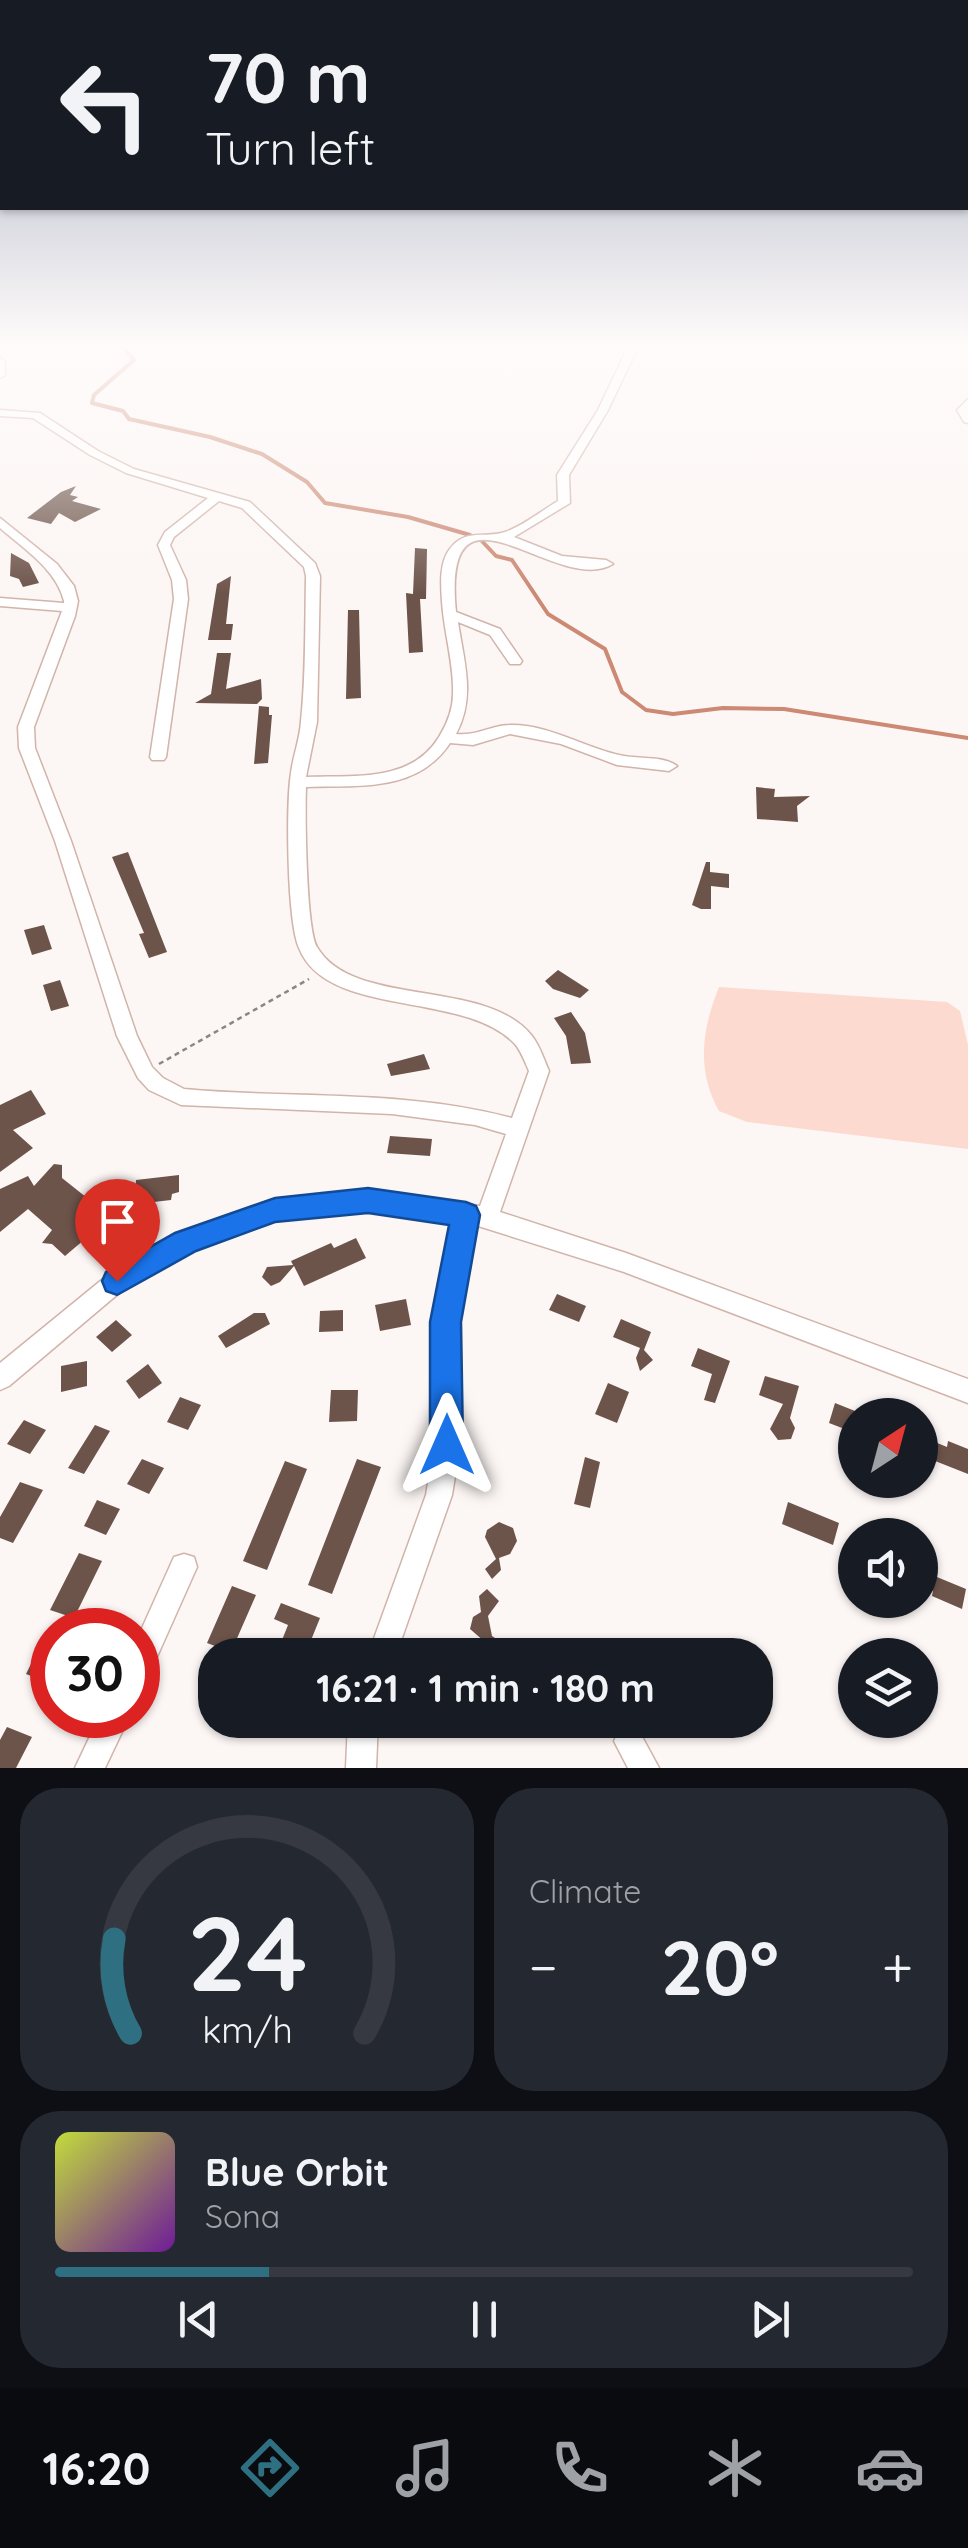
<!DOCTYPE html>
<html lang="en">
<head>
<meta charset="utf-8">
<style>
	body { margin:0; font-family:Quicksand,sans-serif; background:#242831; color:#f1f3f6; height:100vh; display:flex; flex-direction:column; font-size:38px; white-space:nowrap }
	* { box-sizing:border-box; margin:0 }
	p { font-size:32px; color:#9ea1a6 }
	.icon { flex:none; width:55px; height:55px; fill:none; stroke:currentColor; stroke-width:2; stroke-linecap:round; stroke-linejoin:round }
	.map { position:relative; height:1768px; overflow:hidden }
	.panel { display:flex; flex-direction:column; gap:20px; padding:20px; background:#0d0f14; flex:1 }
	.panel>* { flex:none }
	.banner { position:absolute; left:0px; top:0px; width:970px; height:210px; box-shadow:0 2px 8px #0004; background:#171b24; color:#f1f3f6; overflow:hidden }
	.needle { width:65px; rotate:36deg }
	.buttons { position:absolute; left:838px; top:1398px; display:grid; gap:20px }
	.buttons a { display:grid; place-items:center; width:100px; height:100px; border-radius:50%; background:#171b24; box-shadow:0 2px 8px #0004; font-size:50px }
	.speed { position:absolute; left:30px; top:1608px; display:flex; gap:20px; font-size:50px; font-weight:700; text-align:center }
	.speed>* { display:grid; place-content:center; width:130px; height:130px; border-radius:50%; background:#171b24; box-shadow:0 2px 8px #0004; line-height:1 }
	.speed .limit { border:15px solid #d22; background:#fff; color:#111 }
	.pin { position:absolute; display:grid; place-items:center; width:85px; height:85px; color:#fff; margin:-102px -42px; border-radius:50% 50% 50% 0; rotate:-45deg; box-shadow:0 0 10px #0007 }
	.pin .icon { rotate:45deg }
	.me { position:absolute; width:110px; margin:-55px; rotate:0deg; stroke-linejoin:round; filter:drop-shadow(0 0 8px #0008) }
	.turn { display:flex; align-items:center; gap:35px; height:210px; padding:0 40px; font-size:45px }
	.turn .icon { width:130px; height:130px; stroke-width:2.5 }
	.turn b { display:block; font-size:70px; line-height:85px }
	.big { font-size:75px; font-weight:700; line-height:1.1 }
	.panel .card { flex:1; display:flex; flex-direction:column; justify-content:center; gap:15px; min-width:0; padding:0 35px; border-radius:40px; background:#242831 }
	.panel .dial { align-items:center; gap:0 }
	.dial svg { height:260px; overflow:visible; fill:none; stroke:#363941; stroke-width:7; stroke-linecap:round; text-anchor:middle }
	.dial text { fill:#f1f3f6; stroke:none }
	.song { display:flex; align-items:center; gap:30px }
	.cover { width:120px; height:120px; border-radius:15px; background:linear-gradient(135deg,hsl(70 70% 55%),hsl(280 70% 35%)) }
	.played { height:10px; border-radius:5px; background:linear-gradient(90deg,#2e7082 25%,#363941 25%) }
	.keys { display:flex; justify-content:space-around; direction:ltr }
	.heat { display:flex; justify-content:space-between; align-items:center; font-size:55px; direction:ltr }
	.panel .tiles { flex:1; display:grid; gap:20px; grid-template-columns:1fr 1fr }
	.card:last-child { grid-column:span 2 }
	.trip { position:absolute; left:198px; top:1638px; width:575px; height:100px; border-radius:40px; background:#171b24; box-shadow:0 2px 8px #0004; font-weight:700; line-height:100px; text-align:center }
	.menu { display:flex; height:160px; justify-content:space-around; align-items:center; background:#090b0e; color:#9ea1a6 }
	.menu .icon { width:70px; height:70px }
	.menu .current { color:#2e7082 }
	.menu b { font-size:45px; color:#f1f3f6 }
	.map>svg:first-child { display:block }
	.green { fill:#fcdad0 }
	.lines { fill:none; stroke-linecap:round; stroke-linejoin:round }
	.stream { stroke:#cc8973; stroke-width:4 }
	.building { fill:#6d544b }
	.minor-casing { stroke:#d1b4aa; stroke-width:3 }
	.path { stroke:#8d8583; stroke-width:2.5; stroke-dasharray:5 4; stroke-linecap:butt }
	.minor { fill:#fff; fill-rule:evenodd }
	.route { fill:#1a73e8; stroke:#114b97; stroke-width:2.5 }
</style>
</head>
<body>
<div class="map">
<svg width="968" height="1768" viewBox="0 0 968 1768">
	<rect width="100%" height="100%" fill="#fcf6f4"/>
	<path class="green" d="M719,987L947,1002L960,1011L968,1045V1149L747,1122L719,1111C696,1070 702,1029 719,987Z"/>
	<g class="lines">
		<path class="stream" d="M123,347L134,360L94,395L92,403L123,411L129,419L210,437L262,454L307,482L325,503L408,517L470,535
			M479,538L496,556L512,560L548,614L605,649L622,692L646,710L673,714L723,708L784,709L968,738"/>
	</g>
	<path class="building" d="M76,486L70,495L78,497L72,501L101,509L75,522L59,513L51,524L27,518L61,492Z
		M415,548L427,549L426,599H420L423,652L409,653L406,593L413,594Z
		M11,553L29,563L39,583L23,587L19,579L10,576Z
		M231,576L226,624H233L231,640H208L217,584Z
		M348,610H359L361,698L346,699Z
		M217,653H231L226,689L261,679L262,699L257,704L195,703L211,694Z
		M259,706L269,707V715H272L268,763L254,764Z
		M756,787L775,789L774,797L810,796L797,806L798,822L757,819Z
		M128,852L167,952L149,958L139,934L144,933L112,857Z
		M706,862H710V872L729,874V888L711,886V909H701L692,905Z
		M44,925L52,949L32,955L24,930Z
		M558,970L589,990L580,998L553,989L545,981Z
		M60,980L69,1006L51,1011L43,985Z
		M571,1012L585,1033L591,1063L571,1064L566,1036L554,1018Z
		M424,1054L430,1069L391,1076L387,1064Z
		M31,1090L46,1114L13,1130L33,1148L0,1172V1105Z
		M390,1136L432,1139L430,1156L387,1153Z
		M54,1164L62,1165V1178L111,1217L65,1256L52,1244L42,1243L52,1230L28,1209L0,1232V1189L28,1176L34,1186Z
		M179,1175V1192L172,1194L171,1200L145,1203V1197L135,1199L136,1180Z
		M356,1238L366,1258L304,1286L294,1266L280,1282L271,1286L262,1277L267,1267L293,1265L291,1261L331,1243L334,1248Z
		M557,1294L586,1306L579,1322L549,1310Z
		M406,1299L411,1325L380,1331L375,1305Z
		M343,1310V1331L319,1332L320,1311Z
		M254,1313H265L270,1324L226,1348L218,1336Z
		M621,1319L651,1332L644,1350L653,1360L640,1371L636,1358L640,1348L613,1337Z
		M116,1320L132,1335L112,1352L96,1337Z
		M698,1348L730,1361L715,1403L704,1400L712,1374L691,1366Z
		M87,1361V1386L61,1392V1366Z
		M148,1364L162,1383L139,1399L126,1381Z
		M765,1376L799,1386L790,1418L795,1428L791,1439L778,1440L770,1429L783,1404L759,1395Z
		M608,1383L629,1392L617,1423L595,1414Z
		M331,1390H358L357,1421L329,1422Z
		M180,1397L201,1405L188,1430L167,1422Z
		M835,1403L855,1411V1433L829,1423Z
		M24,1420L46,1430L30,1454L7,1444Z
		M95,1425L110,1431L84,1474L68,1468Z
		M920,1436L947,1447L948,1441L968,1449V1474L920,1455Z
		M585,1457L600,1462L590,1508L574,1504Z
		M142,1459L164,1468L149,1494L127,1484Z
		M357,1459L381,1467L332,1594L308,1585Z
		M285,1461L307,1469L267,1570L243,1561Z
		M20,1482L43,1490L13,1543L0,1538V1517Z
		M97,1500L120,1509L106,1535L84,1526Z
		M788,1502L839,1523L833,1545L782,1524Z
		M499,1522L513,1528L517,1541L510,1554L499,1558L501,1570L492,1579L485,1569L496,1559L485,1537L487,1530Z
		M79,1553L102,1561L74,1618L50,1610Z
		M920,1570L966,1589L962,1609L932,1596L933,1591L920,1585Z
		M232,1586L256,1595L231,1652L207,1643Z
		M487,1589L499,1601L488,1616L492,1636L504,1644L505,1655H485V1642L470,1629L473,1617L481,1612L479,1596Z
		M281,1603L320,1618L305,1655H276L288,1625L274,1619Z
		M42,1642L52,1646V1684L26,1674Z
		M7,1727L32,1737L16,1768H0V1740Z"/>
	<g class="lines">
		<g class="minor-casing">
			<path id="minor" d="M628,347H638L608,410L569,475L570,503L514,537L562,556L606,560L613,564C557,598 441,462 456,612L500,629L522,661L520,664H510L490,635L458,622C464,662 476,697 456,734C479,736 491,725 510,725C550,724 586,749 624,756C641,759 664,756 677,766L669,771L617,765L561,744L510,734L473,745L450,743C417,793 359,785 306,787C305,814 306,928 317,947C353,1009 486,977 532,1036C540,1046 544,1060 549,1071L500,1212L626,1253L968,1379V1403L624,1272L475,1225L457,1323L460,1445L452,1495L396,1655H368L426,1495L434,1445L433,1323L454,1222L368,1209L275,1219L193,1249L125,1288L9,1386L0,1390V1363L109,1274L177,1235L275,1201L368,1191L480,1206L506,1134L475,1125L392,1114L181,1105L149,1090L138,1078L117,1036L55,841L19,748L18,727L62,611L0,606V598L64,603V601C56,569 24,549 0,528V518L57,564L74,586L78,601L75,616L34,727L35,748L71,841L137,1036L152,1067L163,1078L184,1089C294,1099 404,1089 512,1118L529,1071C525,1062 521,1051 515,1044C465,990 327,1019 299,948C287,921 286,805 291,773C293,756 300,739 301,721C306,673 305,624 306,576L304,567L242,508L219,501L174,537L170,545L186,580L188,599L166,757L164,760H152L150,757L174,599L172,580L158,545L165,532L208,498L126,473L90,455L33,418L0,416V410L40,413L98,451L134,469L250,502L315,563L320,576L317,722L306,777C354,775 411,783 439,737C447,724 453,709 453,694C454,663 444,633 442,602C441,586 439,564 449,550C465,527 486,539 505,532C523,526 541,511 558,501L557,475L598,410Z
				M0,358L5,361V375L0,378Z
				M968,399V423L964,422L957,410Z
				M184,1554L194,1557L197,1567L148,1677L138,1681V1637L174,1557Z
				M100,1715H130L105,1768H75Z
				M348,1720H378L376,1768H346Z
				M629,1726L639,1731L659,1768H628L614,1741L619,1731Z"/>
		</g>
		<path class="path" d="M159,1064L309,979"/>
		<use href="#minor" class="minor"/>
	</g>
	<linearGradient id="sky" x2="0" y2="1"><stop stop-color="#9da3b9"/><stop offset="0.58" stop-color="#fefbfa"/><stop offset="1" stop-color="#fefbfa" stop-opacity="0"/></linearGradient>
	<rect width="968" height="594" fill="url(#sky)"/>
	<path class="route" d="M368,1188L466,1202L476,1206L480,1215L461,1322L463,1445L458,1456L447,1461L435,1456L430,1445V1322L449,1225L368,1213L275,1222L196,1251L117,1295L106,1291L102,1281L106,1272L175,1233L275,1198Z"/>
</svg>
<div class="buttons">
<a><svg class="needle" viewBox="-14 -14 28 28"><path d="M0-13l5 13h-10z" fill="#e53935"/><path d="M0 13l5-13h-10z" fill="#9ea1a6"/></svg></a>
<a><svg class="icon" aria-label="sound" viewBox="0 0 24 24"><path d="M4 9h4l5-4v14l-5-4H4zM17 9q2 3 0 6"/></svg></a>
<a><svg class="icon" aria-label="layers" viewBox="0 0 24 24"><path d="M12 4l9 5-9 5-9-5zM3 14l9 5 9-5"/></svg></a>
</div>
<div class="speed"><div class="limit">30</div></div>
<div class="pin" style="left:117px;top:1281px;background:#d93025"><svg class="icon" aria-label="arrive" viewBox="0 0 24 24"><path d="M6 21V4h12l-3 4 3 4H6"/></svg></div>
<svg class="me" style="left:447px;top:1445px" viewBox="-20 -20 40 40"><path d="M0-17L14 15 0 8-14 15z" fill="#1a73e8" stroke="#fff" stroke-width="4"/></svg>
<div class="trip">16:21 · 1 min · 180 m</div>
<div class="banner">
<div class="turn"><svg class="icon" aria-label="left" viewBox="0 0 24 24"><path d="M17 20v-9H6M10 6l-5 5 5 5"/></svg><div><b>70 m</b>Turn left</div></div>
</div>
</div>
<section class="panel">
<div class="tiles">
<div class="card dial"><svg viewBox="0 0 100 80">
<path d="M14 69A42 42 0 1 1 86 69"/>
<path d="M14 69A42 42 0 0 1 9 40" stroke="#2e7082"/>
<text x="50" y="56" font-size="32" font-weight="700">24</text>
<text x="50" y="72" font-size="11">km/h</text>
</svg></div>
<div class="card"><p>Climate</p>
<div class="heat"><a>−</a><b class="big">20°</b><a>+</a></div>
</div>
<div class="card">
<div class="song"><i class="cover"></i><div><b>Blue Orbit</b><p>Sona</p></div></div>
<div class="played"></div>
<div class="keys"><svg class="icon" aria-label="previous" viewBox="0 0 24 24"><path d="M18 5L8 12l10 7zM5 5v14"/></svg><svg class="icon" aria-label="pause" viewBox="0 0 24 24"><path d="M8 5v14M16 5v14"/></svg><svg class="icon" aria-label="next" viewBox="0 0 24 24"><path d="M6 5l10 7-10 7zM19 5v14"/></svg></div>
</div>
</div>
</section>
<nav class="menu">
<b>16:20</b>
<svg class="icon current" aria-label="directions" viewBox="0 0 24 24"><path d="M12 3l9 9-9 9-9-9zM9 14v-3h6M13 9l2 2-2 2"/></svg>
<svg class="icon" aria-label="music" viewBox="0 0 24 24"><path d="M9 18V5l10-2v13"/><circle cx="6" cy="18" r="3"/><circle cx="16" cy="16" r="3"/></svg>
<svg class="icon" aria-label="phone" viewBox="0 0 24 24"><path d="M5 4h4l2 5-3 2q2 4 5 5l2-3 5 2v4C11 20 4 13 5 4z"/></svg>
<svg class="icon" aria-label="climate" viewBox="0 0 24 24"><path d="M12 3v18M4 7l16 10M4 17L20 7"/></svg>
<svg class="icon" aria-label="car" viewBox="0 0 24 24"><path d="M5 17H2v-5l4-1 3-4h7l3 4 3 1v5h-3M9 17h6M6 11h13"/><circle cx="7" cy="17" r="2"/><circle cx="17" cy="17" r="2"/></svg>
</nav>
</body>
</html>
